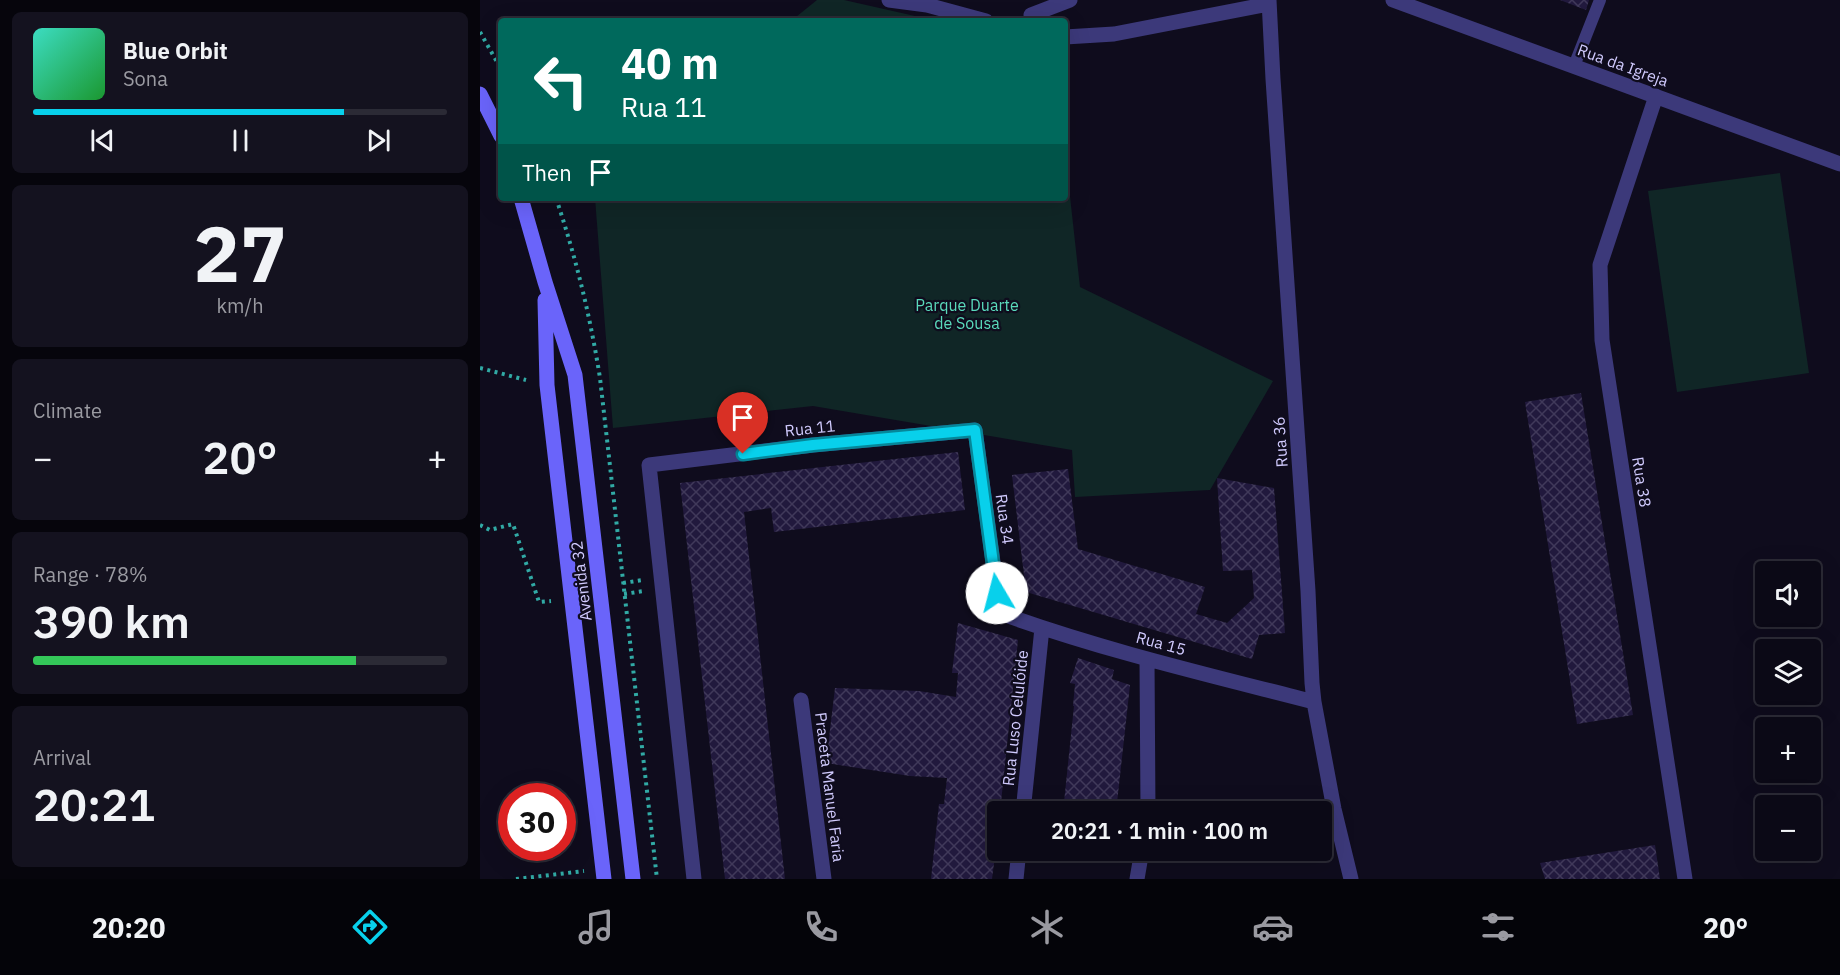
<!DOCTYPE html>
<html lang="en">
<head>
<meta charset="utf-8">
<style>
	body { margin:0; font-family:"IBM Plex Sans",sans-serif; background:#14121f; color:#f1f3f6; height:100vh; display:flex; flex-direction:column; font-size:22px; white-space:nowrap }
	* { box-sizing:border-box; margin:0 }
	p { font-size:20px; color:#9a9aa1 }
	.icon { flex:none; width:33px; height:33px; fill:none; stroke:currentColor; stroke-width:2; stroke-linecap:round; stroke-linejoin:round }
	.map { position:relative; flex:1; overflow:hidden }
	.sheet { display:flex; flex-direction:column; gap:12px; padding:12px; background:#06050c; width:480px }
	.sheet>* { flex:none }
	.guide { position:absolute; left:18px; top:18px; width:570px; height:183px; border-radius:6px; box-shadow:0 6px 24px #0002,0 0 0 2px #2b2a35; background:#00695c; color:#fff; overflow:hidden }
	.buttons { position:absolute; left:1275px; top:561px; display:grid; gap:12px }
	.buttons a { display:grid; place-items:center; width:66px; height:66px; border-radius:6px; background:#0b0916; box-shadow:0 6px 24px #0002,0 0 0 2px #2b2a35; font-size:30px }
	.speed { position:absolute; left:18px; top:783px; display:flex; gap:12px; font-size:30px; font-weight:700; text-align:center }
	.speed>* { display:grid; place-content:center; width:78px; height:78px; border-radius:50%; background:#0b0916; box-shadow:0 6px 24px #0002,0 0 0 2px #2b2a35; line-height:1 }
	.speed .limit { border:9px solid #d22; background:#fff; color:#111 }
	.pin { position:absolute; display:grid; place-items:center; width:51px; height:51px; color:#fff; margin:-62px -26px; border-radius:50% 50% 50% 0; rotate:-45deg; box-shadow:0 0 6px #0007 }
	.pin .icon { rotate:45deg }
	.me { position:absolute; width:66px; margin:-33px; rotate:352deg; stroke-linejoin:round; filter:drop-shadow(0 0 4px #0008) }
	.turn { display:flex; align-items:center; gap:21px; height:126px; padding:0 24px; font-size:27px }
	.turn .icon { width:78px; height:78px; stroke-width:2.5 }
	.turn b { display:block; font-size:42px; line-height:51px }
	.then { display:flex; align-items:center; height:57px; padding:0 24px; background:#0003; gap:12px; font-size:22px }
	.big { font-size:45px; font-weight:600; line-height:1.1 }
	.sheet .card { flex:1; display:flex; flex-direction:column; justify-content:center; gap:9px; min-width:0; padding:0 21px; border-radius:9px; background:#14121f }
	.sheet .dial { align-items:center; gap:0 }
	.dial b { font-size:78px; line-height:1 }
	.song { display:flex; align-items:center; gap:18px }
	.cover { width:72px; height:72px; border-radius:9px; background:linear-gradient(135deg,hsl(170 70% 55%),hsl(130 70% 35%)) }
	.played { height:6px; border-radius:3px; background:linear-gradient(90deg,#08d0eb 75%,#2b2a35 75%) }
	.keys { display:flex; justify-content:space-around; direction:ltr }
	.heat { display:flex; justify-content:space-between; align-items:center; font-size:33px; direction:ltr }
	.charge { height:9px; border-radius:4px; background:linear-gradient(90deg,#34c759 78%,#2b2a35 0) }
	.trip { position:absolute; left:507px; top:801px; width:345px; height:60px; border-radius:6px; background:#0b0916; box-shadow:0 6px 24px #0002,0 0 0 2px #2b2a35; font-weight:600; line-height:60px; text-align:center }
	.tab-bar { display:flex; height:96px; justify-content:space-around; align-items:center; background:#040409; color:#9a9aa1 }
	.tab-bar .icon { width:42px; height:42px }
	.tab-bar .current { color:#08d0eb }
	.tab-bar b { font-size:27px; color:#f1f3f6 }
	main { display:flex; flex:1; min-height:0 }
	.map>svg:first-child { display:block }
	.park { fill:#102626 }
	.building { fill:url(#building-cross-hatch) }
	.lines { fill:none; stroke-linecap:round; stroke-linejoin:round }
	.path { stroke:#31aaa5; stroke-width:4; stroke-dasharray:3 4.5; stroke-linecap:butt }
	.service { stroke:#3c397a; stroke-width:12 }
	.minor { stroke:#3c397a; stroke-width:15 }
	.secondary { stroke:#6a64fa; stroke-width:15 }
	.route-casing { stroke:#058799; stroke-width:15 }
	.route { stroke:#08d0eb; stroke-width:10 }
	.labels { text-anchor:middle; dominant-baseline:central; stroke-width:4.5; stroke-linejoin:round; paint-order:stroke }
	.street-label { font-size:16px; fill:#d0cafd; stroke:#0f0c1d }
	.park-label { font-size:16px; fill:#5ad9bb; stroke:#0f0c1d }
</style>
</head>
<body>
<main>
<section class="sheet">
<div class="card">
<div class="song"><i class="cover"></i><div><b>Blue Orbit</b><p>Sona</p></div></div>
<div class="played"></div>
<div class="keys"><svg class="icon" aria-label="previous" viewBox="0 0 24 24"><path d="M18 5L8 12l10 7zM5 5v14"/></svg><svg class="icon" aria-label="pause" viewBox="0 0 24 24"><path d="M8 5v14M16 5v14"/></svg><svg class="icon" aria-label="next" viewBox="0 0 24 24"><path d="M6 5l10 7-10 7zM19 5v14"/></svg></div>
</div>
<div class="card dial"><b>27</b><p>km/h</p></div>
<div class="card"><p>Climate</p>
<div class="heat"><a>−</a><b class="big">20°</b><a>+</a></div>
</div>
<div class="card"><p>Range · 78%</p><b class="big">390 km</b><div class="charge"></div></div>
<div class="card"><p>Arrival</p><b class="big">20:21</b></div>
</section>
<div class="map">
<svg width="1360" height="879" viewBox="0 0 1360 879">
	<defs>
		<pattern id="building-cross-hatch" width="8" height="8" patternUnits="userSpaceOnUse" patternTransform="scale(1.5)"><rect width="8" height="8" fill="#21193d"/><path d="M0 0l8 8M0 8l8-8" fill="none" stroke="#40395a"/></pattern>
	</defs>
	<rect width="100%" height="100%" fill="#0f0c1d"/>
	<path class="park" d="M337,0H364L457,21H311Z
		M585,151L600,287L793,381L730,490L595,497L592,450L333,406L133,428L115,198H585Z
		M1300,173L1329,373L1197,392L1168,191Z"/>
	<path class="building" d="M1080,0H1109L1106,10Z
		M1101,393L1153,715L1097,724L1045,402Z
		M478,452L485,510L294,532L291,508L264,512L305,879H245L200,483Z
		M588,469L598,549L725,587L716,614L747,623L774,598L772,570L743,571L737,478L794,488L805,633L779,635L772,659L546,592L532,475Z
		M478,623L538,640L520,812H518V833L512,879H451L459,804H464L467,778L430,776L346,763L355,688L439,691L476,697L478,673H472Z
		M598,658L634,670L632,679L650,685L636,812H583L594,706H593L595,684L590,683Z
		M1175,845L1180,879H1065L1060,863Z
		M604,850H632L631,855L603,852Z"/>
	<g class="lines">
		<path class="path" d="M0,32L21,69
			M76,198C96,258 110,315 120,378L177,879
			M0,368L46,380
			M0,525L10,530L33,524L59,602L71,601
			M143,583L163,580
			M144,594L164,591
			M36,879L104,871"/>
		<path class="service" d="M1094,66L1120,0"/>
		<path class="minor" d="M409,0L447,5L506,21
			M789,0L793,79L828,591L832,683L834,702L854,809L871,879
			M913,0L1360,164
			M551,15L590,0
			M585,37L634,34L789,4
			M1176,96L1120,265L1122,340L1205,879
			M667,659L668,812
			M321,700L344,879
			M543,812L562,628
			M214,879L169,465L333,445L495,430L520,613C622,650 729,675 834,702
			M536,879L539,850
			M657,879L662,850"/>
		<path class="secondary" d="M0,94L21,136
			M41,198L65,282L95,375L153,879
			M65,300L67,385L124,879"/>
	</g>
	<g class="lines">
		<g class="route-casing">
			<path id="route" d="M263,454L333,445L495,430L517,593"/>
		</g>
		<use href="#route" class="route"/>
	</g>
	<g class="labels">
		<g class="street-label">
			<text transform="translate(1143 65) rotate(20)">Rua da Igreja</text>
			<text transform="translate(330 428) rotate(-6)">Rua 11</text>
			<text transform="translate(800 442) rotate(-94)">Rua 36</text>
			<text transform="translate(1162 482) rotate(81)">Rua 38</text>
			<text transform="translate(525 519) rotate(82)">Rua 34</text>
			<text transform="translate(101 581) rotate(-97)">Avenida 32</text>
			<text transform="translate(681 643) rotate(15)">Rua 15</text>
			<text transform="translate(535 718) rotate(-84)">Rua Luso Celulóide</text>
			<text transform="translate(350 787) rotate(83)">Praceta Manuel Faria</text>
		</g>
		<g class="park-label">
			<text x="487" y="305">Parque Duarte<tspan x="487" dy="18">de Sousa</tspan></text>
		</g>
	</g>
</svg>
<div class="buttons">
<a><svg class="icon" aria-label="sound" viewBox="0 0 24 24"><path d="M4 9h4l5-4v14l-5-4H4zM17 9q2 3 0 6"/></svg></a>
<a><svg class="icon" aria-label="layers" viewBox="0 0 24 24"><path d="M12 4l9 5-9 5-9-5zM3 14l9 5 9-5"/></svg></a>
<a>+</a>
<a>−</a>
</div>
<div class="speed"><div class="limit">30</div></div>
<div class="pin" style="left:263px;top:454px;background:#d93025"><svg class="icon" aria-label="arrive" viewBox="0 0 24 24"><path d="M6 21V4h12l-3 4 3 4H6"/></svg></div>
<svg class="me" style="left:517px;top:593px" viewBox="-20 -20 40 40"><circle r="19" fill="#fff"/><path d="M0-13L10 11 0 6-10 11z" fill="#08d0eb"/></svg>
<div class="trip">20:21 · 1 min · 100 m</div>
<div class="guide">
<div class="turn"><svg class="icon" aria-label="left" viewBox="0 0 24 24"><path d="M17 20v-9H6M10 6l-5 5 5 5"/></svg><div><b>40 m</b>Rua 11</div></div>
<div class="then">Then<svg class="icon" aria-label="arrive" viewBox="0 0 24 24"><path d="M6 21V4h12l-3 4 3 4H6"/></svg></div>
</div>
</div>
</main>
<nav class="tab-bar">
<b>20:20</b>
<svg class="icon current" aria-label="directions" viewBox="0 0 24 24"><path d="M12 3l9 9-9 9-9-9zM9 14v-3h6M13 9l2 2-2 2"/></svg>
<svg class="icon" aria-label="music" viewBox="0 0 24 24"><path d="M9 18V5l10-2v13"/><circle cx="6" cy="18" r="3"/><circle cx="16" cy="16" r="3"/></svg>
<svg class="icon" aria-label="phone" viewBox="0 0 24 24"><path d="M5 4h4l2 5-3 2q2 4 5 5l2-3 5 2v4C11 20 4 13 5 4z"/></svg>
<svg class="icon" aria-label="climate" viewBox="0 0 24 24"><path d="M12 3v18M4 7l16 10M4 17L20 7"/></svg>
<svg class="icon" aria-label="car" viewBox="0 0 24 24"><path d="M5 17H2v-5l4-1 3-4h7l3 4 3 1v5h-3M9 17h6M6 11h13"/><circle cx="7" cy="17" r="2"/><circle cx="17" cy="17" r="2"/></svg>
<svg class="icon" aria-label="filters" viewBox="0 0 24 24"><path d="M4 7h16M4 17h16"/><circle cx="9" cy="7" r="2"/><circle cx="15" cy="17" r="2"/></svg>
<b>20°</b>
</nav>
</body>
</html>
